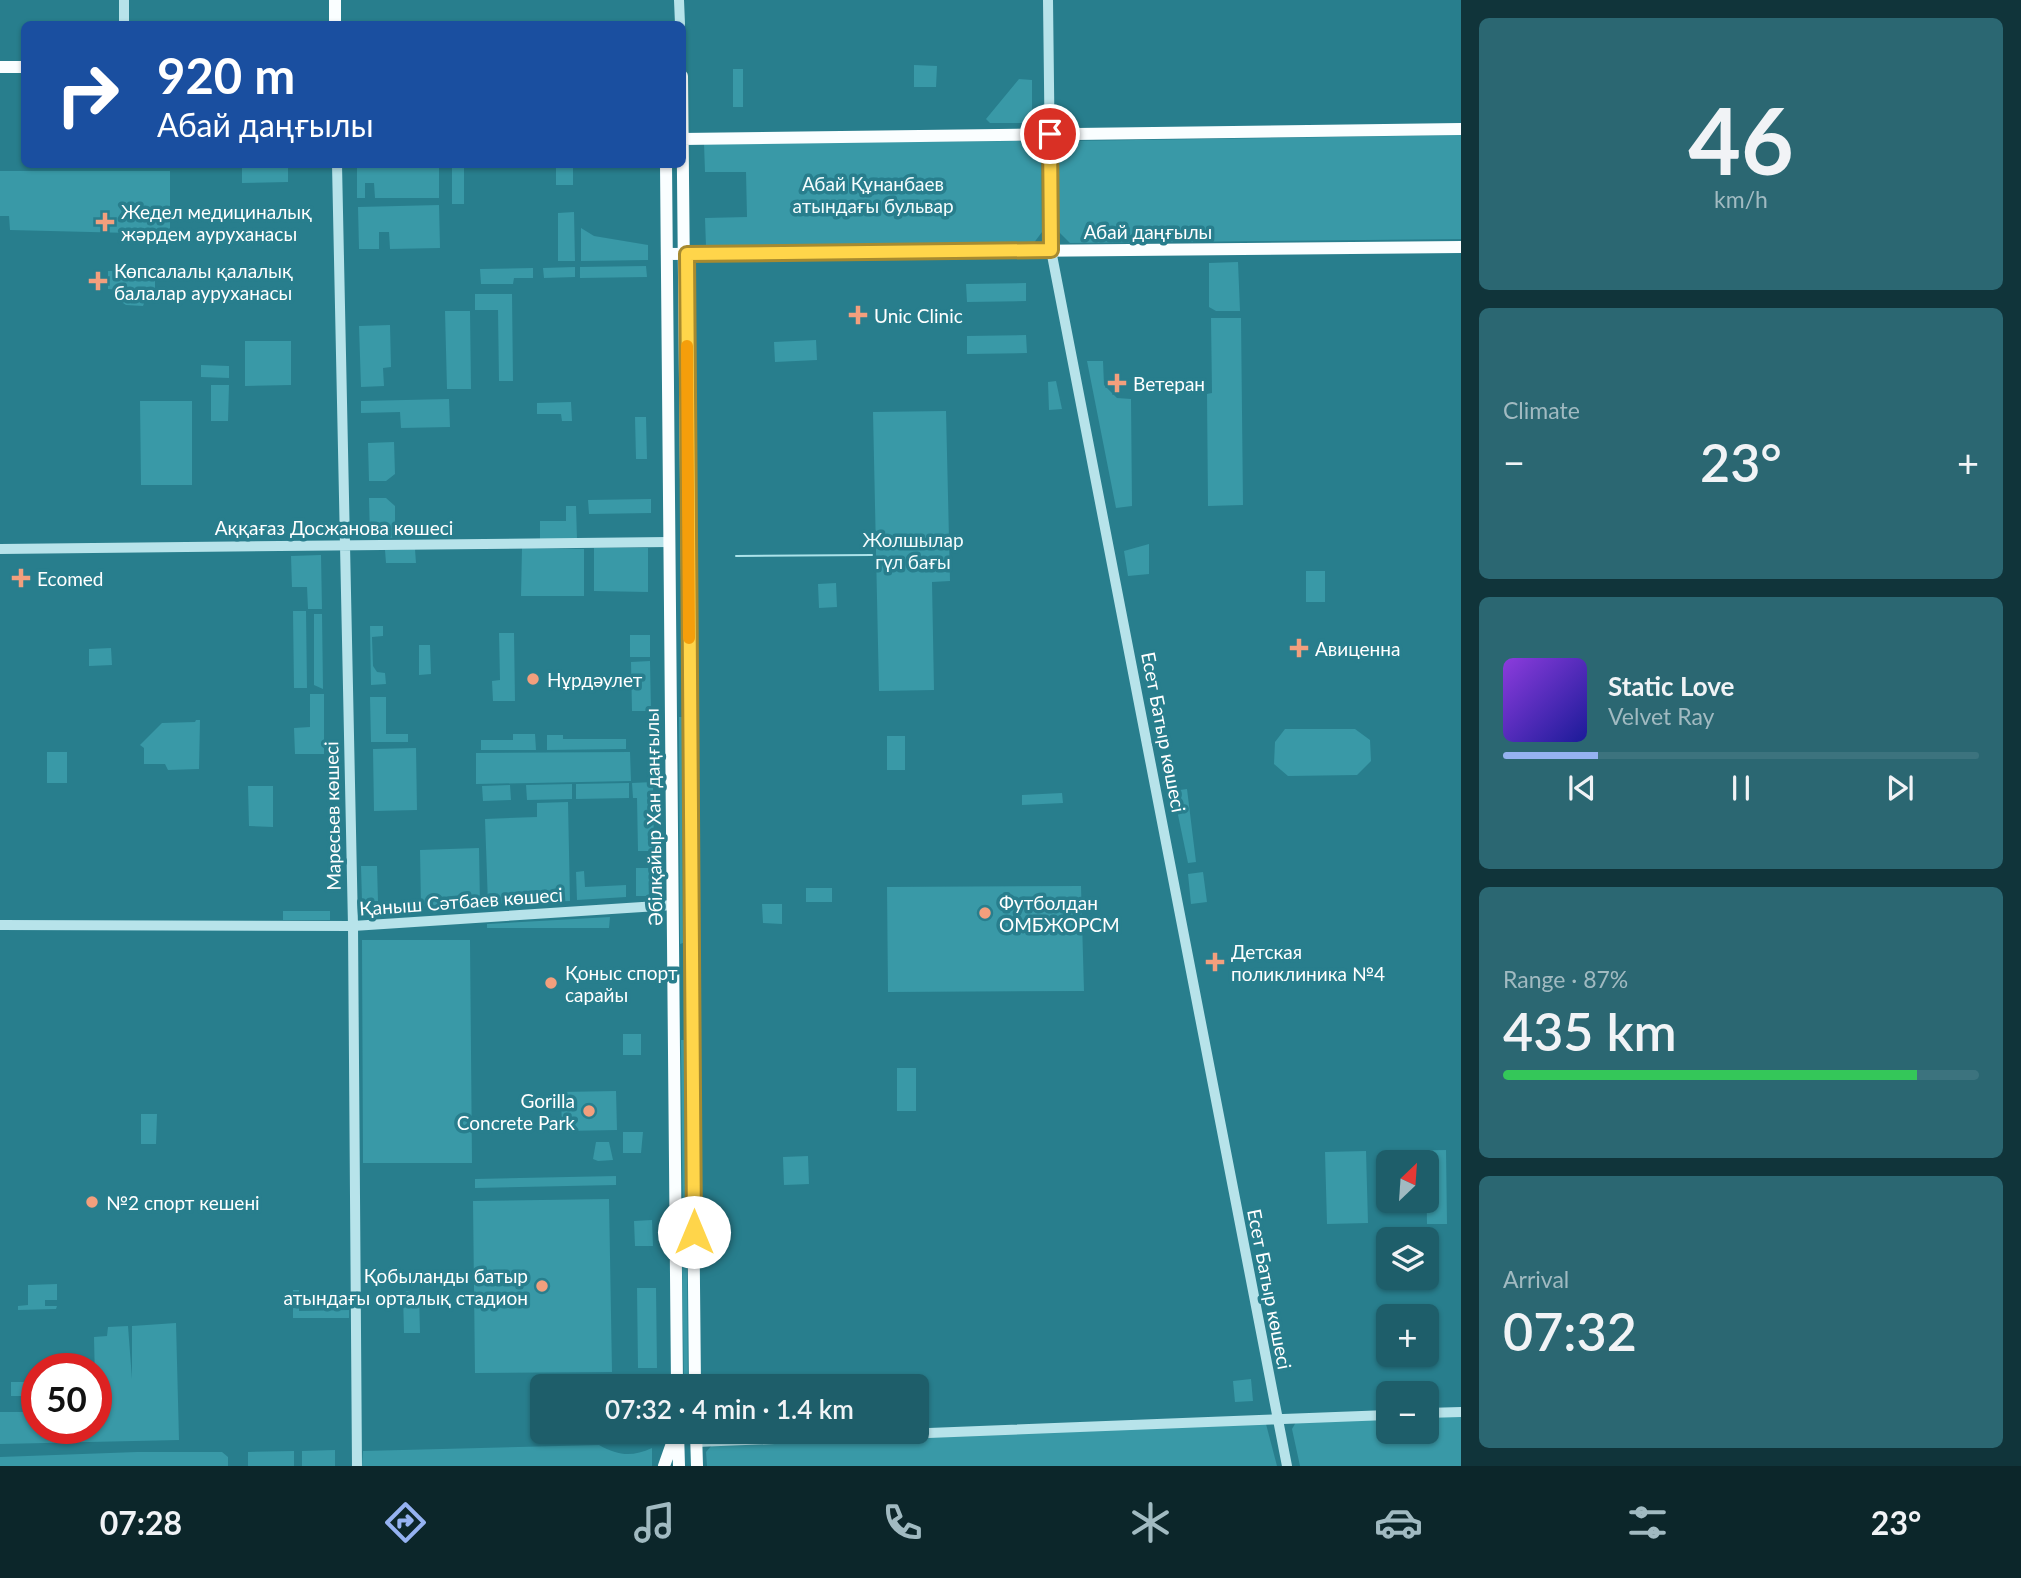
<!DOCTYPE html>
<html lang="en">
<head>
<meta charset="utf-8">
<style>
	body { margin:0; font-family:Lato,sans-serif; background:#2b6772; color:#f1f3f6; height:100vh; display:flex; flex-direction:column; font-size:26px; white-space:nowrap }
	* { box-sizing:border-box; margin:0 }
	p { font-size:23px; color:#a1bac1 }
	.icon { flex:none; width:38px; height:38px; fill:none; stroke:currentColor; stroke-width:2; stroke-linecap:round; stroke-linejoin:round }
	.map { position:relative; flex:1; overflow:hidden }
	.side { display:flex; flex-direction:column; gap:18px; padding:18px; background:#10343a; width:560px }
	.side>* { flex:none }
	.guide { position:absolute; left:21px; top:21px; width:665px; height:147px; border-radius:10px; box-shadow:0 2px 5px #0004; background:#1a4fa0; color:#fff; overflow:hidden }
	.needle { width:46px; rotate:25deg }
	.tools { position:absolute; left:1376px; top:1150px; display:grid; gap:14px }
	.tools a { display:grid; place-items:center; width:63px; height:63px; border-radius:10px; background:#1e5e6a; box-shadow:0 2px 5px #0004; font-size:35px }
	.speed { position:absolute; left:21px; top:1353px; display:flex; gap:14px; font-size:35px; font-weight:700; text-align:center }
	.speed>* { display:grid; place-content:center; width:91px; height:91px; border-radius:50%; background:#1e5e6a; box-shadow:0 2px 5px #0004; line-height:1 }
	.speed .limit { border:10px solid #d22; background:#fff; color:#111 }
	.pin { position:absolute; display:grid; place-items:center; width:60px; height:60px; color:#fff; margin:-30px; border:4px solid #fff; border-radius:50%; box-shadow:0 2px 7px #0007 }
	.me { position:absolute; width:77px; margin:-38px; rotate:0deg; stroke-linejoin:round; filter:drop-shadow(0 0 5px #0008) }
	.turn { display:flex; align-items:center; gap:24px; height:147px; padding:0 21px; font-size:32px }
	.turn .icon { width:91px; height:91px; stroke-width:2.5 }
	.turn b { display:block; font-size:49px; line-height:60px }
	.big { font-size:52px; font-weight:600; line-height:1.1 }
	.side .widget { flex:1; display:flex; flex-direction:column; justify-content:center; gap:10px; min-width:0; padding:0 24px; border-radius:10px; background:#2b6772 }
	.side .dial { align-items:center; gap:0 }
	.dial b { font-size:91px; line-height:1 }
	.song { display:flex; align-items:center; gap:21px }
	.cover { width:84px; height:84px; border-radius:10px; background:linear-gradient(135deg,hsl(270 70% 55%),hsl(240 70% 35%)) }
	.played { height:7px; border-radius:4px; background:linear-gradient(90deg,#95b2f1 20%,#3c737e 20%) }
	.keys { display:flex; justify-content:space-around; direction:ltr }
	.heat { display:flex; justify-content:space-between; align-items:center; font-size:38px; direction:ltr }
	.charge { height:10px; border-radius:5px; background:linear-gradient(90deg,#34c759 87%,#3c737e 0) }
	.trip { position:absolute; left:530px; top:1374px; width:399px; height:70px; border-radius:10px; background:#1e5e6a; box-shadow:0 2px 5px #0004; font-weight:600; line-height:70px; text-align:center }
	.menu { display:flex; height:112px; justify-content:space-around; align-items:center; background:#0c262a; color:#a1bac1 }
	.menu .icon { width:49px; height:49px }
	.menu .active { color:#95b2f1 }
	.menu b { font-size:32px; color:#f1f3f6 }
	main { display:flex; flex:1; min-height:0 }
	.map>svg:first-child { display:block }
	.green { fill:#3999a7 }
	.lines { fill:none; stroke-linecap:round; stroke-linejoin:round }
	.stream { stroke:#ace3ea; stroke-width:2 }
	.minor { stroke:#b7e3ea; stroke-width:10 }
	.major { stroke:#fafeff; stroke-width:12 }
	.route-casing { stroke:#a68a30; stroke-width:18 }
	.route { stroke:#ffd54a; stroke-width:12 }
	.slow { stroke:#f59e0b; stroke-width:12 }
	.poi-dot { fill:#f29f7d; stroke:#287e8d; stroke-width:2.5 }
	.labels { text-anchor:middle; dominant-baseline:central; stroke-width:7; stroke-linejoin:round; paint-order:stroke }
	.park-label { font-size:19px; fill:#f4fcfd; stroke:#287e8d }
	.poi-label { font-size:19px; fill:#fff; stroke:#287e8d; text-anchor:start }
	.street-label { font-size:19px; fill:#fff; stroke:#287e8d }
</style>
</head>
<body>
<main>
<div class="map">
<svg width="1461" height="1466" viewBox="0 0 1461 1466">
	<rect width="100%" height="100%" fill="#287e8d"/>
	<path class="green" d="M914,65L937,66L936,87H914Z
		M733,69H743V107H733Z
		M1019,79L1032,80V123H990L986,119Z
		M1461,135V239L1070,243L1059,232L1058,152L1070,141Z
		M1027,141L1041,152L1042,232L1033,244L706,247L705,218L747,217L746,172H705L704,143Z
		M242,165H288V182L242,183Z
		M357,165H439V198H375L374,183H365V198H357Z
		M446,165H464V204H452V165Z
		M556,165H573V185H556Z
		M0,171H170V234L10,230L9,216H0Z
		M439,205L440,248L390,249L389,232H379V249H359L358,207Z
		M574,212L575,261H558V213Z
		M581,228L594,236L648,245V260L581,261Z
		M1238,262L1240,311H1216L1209,307V263Z
		M646,266L647,277L580,278V267Z
		M575,267V277L544,278L543,268Z
		M533,268V278H514L513,284H481L480,269Z
		M108,271H155V301H145L143,306L126,305L120,301V290L108,289Z
		M1026,283V301L967,302L966,284Z
		M475,294H512L513,381H499L498,310H475Z
		M445,311H470L471,389H447Z
		M1211,318H1241L1243,505L1208,506L1207,394L1212,393Z
		M390,325L391,367L383,368L384,386L361,387L359,326Z
		M1026,335L1027,353L967,354V336Z
		M816,340L817,360L775,362L774,342Z
		M245,341H291V385L245,386Z
		M1087,361H1103L1104,385L1117,398L1131,399L1132,506L1116,508Z
		M201,365L229,366V378L201,377Z
		M1056,381L1062,409L1049,410L1048,382Z
		M211,385H229L228,421H211Z
		M449,399L450,427L401,428L400,412L361,413V401Z
		M140,401H192V485H141Z
		M571,402L572,421H562L561,414H537V403Z
		M946,411L950,581L932,582L934,690L879,691L873,412Z
		M635,417H646L647,459H636Z
		M394,442L395,474L386,481H369L368,443Z
		M369,498H386L395,506V527H444V537L370,538Z
		M651,499V513L589,514L588,500Z
		M566,506H576L577,539L540,540V521H566Z
		M1149,544V574L1128,576L1124,551Z
		M522,548L584,549V596H521Z
		M594,548H648V592L594,591Z
		M415,549L416,563H386L385,550Z
		M321,555L322,609H308L307,587H292L291,556Z
		M1306,571H1325V602H1306Z
		M836,583L837,607L819,608L818,584Z
		M293,611H306L307,688H294Z
		M314,614H322L323,689L314,685Z
		M370,626H383V636L372,637L373,666L377,672L385,673L386,684L371,685Z
		M499,633H514L515,701H493L492,681L500,680Z
		M630,635H650V657H630Z
		M419,645H430L431,674L419,675Z
		M111,648L112,665L89,666V649Z
		M650,661L651,711H632L631,662Z
		M310,694H324V754H295L294,728L310,727Z
		M370,697H386V734H408V742H371Z
		M679,717H682L683,943L680,944Z
		M196,720H200L199,769L168,770L165,764H144V748L140,745L162,723L195,722Z
		M1285,729H1355L1370,740L1371,761L1357,775L1288,776L1274,764L1275,742Z
		M513,734H535L536,750H481V740H513Z
		M547,735H563V739H626V749L547,750Z
		M887,736H905V770H887Z
		M416,748L417,810L374,811L373,749Z
		M47,752H67V783H47Z
		M630,752L631,781L476,784V753Z
		M653,782L654,851H638L637,798H633L632,783Z
		M629,783V798L576,799V784Z
		M572,784V799L527,800L526,785Z
		M510,785L511,800L483,801L482,786Z
		M248,786H273V827L249,826Z
		M1187,789L1196,862L1188,863L1173,791Z
		M1062,793L1063,803L1022,805V795Z
		M568,802L570,901L488,904L485,819L537,817V803Z
		M479,848L480,905L421,906L420,850Z
		M361,866H377L378,901H362Z
		M636,868H652V896H636Z
		M584,871L585,887L626,885V897L577,900L576,872Z
		M1203,872L1207,902L1191,904L1188,874Z
		M1081,886L1084,991L888,992L887,887Z
		M806,888H832V902H806Z
		M782,904V924L763,923L762,904Z
		M283,911H330V920H283Z
		M610,917L609,928H487V924Z
		M362,940H470L472,1163H363Z
		M623,1034H641V1055H623Z
		M681,1040H684L686,1243H683Z
		M897,1068H916V1111H897Z
		M616,1091L617,1130L562,1131L561,1092Z
		M141,1114H157L156,1144H141Z
		M623,1132H643L641,1153H623Z
		M596,1142H609L613,1160L598,1161L593,1159Z
		M1446,1150L1447,1224H1427L1426,1162H1394V1151Z
		M1366,1151L1368,1223L1327,1224L1325,1152Z
		M808,1156L809,1184L784,1185L783,1157Z
		M616,1176V1185L475,1188V1179Z
		M609,1199L612,1372L475,1373L473,1201Z
		M652,1220L653,1246H635L634,1221Z
		M682,1256H687L688,1386H684Z
		M57,1284V1300H45V1306H57L56,1309L18,1310V1306L28,1305V1285Z
		M637,1288H656L657,1368H638Z
		M293,1290H299V1311L349,1310V1318H293Z
		M406,1291L419,1294L420,1333H404L403,1295Z
		M176,1323L179,1440L0,1444V1412H37V1428H96L94,1337L107,1336L108,1327L128,1326L132,1379V1326Z
		M1251,1379L1253,1401L1235,1402L1233,1381Z
		M11,1382H37V1396H11Z
		M1461,1416V1466H1300L1292,1429L1296,1422L1388,1419V1432H1426V1417Z
		M1266,1424L1277,1466H707L706,1452L712,1445Z
		M599,1445C619,1456 632,1457 652,1448V1466H362L363,1451Z
		M335,1450V1466H302V1451Z
		M294,1451V1466H248V1452Z
		M137,1452H222L228,1457V1466H0V1457Z"/>
	<g class="lines">
		<path class="stream" d="M736,556L872,555"/>
		<path class="minor" d="M124,0V24
			M679,0L680,24
			M1048,0L1051,250L1287,1466
			M337,164L353,926L357,1466
			M0,549L669,542
			M0,925L353,926L673,905
			M1426,1413L1461,1412
			M696,1442L1388,1415"/>
		<path class="major" d="M335,0V24
			M0,67H24
			M682,76L695,1386
			M682,139L1461,129
			M666,164L677,1386
			M667,254L1461,247
			M678,1432L679,1466
			M696,1432L697,1466
			M664,1466L676,1432"/>
	</g>
	<g class="lines">
		<g class="route-casing">
			<path id="route" d="M694,1232L687,254L1051,250L1050,134"/>
		</g>
		<use href="#route" class="route"/>
		<path class="slow" d="M687,346L689,638"/>
	</g>
	<g class="poi-dot">
		<path d="M101.5 211.5h7v7h7v7h-7v7h-7v-7h-7v-7h7z"/>
		<path d="M94.5 270.5h7v7h7v7h-7v7h-7v-7h-7v-7h7z"/>
		<path d="M854.5 304.5h7v7h7v7h-7v7h-7v-7h-7v-7h7z"/>
		<path d="M1113.5 372.5h7v7h7v7h-7v7h-7v-7h-7v-7h7z"/>
		<path d="M17.5 567.5h7v7h7v7h-7v7h-7v-7h-7v-7h7z"/>
		<path d="M1295.5 637.5h7v7h7v7h-7v7h-7v-7h-7v-7h7z"/>
		<circle cx="533" cy="679" r="7"/>
		<circle cx="985" cy="913" r="7"/>
		<path d="M1211.5 951.5h7v7h7v7h-7v7h-7v-7h-7v-7h7z"/>
		<circle cx="551" cy="983" r="7"/>
		<circle cx="589" cy="1111" r="7"/>
		<circle cx="92" cy="1202" r="7"/>
		<circle cx="542" cy="1286" r="7"/>
	</g>
	<g class="labels">
		<g class="park-label">
			<text x="873" y="183">Абай Құнанбаев<tspan x="873" dy="22">атындағы бульвар</tspan></text>
			<text x="913" y="539">Жолшылар<tspan x="913" dy="22">гүл бағы</tspan></text>
		</g>
		<g class="poi-label">
			<text x="121" y="211">Жедел медициналық<tspan x="121" dy="22">жәрдем ауруханасы</tspan></text>
			<text x="114" y="270">Көпсалалы қалалық<tspan x="114" dy="22">балалар ауруханасы</tspan></text>
			<text x="874" y="315">Unic Clinic</text>
			<text x="1133" y="383">Ветеран</text>
			<text x="37" y="578">Ecomed</text>
			<text x="1315" y="648">Авиценна</text>
			<text x="547" y="679">Нұрдәулет</text>
			<text x="999" y="902">Футболдан<tspan x="999" dy="22">ОМБЖОРСМ</tspan></text>
			<text x="1231" y="951">Детская<tspan x="1231" dy="22">поликлиника №4</tspan></text>
			<text x="565" y="972">Қоныс спорт<tspan x="565" dy="22">сарайы</tspan></text>
			<text x="575" y="1100" text-anchor="end">Gorilla<tspan x="575" dy="22">Concrete Park</tspan></text>
			<text x="106" y="1202">№2 спорт кешені</text>
			<text x="528" y="1275" text-anchor="end">Қобыланды батыр<tspan x="528" dy="22">атындағы орталық стадион</tspan></text>
		</g>
		<g class="street-label">
			<text x="1148" y="231">Абай даңғылы</text>
			<text x="334" y="527">Аққағаз Досжанова көшесі</text>
			<text transform="translate(1164 732) rotate(79)">Есет Батыр көшесі</text>
			<text transform="translate(332 816) rotate(-91)">Маресьев көшесі</text>
			<text transform="translate(653 817) rotate(-91)">Әбілқайыр Хан даңғылы</text>
			<text transform="translate(461 901) rotate(-4)">Қаныш Сәтбаев көшесі</text>
			<text transform="translate(1270 1289) rotate(79)">Есет Батыр көшесі</text>
		</g>
	</g>
</svg>
<div class="tools">
<a><svg class="needle" viewBox="-14 -14 28 28"><path d="M0-13l5 13h-10z" fill="#e53935"/><path d="M0 13l5-13h-10z" fill="#a1bac1"/></svg></a>
<a><svg class="icon" aria-label="layers" viewBox="0 0 24 24"><path d="M12 4l9 5-9 5-9-5zM3 14l9 5 9-5"/></svg></a>
<a>+</a>
<a>−</a>
</div>
<div class="speed"><div class="limit">50</div></div>
<div class="pin" style="left:1050px;top:134px;background:#d93025"><svg class="icon" aria-label="arrive" viewBox="0 0 24 24"><path d="M6 21V4h12l-3 4 3 4H6"/></svg></div>
<svg class="me" style="left:694px;top:1232px" viewBox="-20 -20 40 40"><circle r="19" fill="#fff"/><path d="M0-13L10 11 0 6-10 11z" fill="#ffd54a"/></svg>
<div class="trip">07:32 · 4 min · 1.4 km</div>
<div class="guide">
<div class="turn"><svg class="icon" aria-label="right" viewBox="0 0 24 24"><path d="M7 20v-9h11M14 6l5 5-5 5"/></svg><div><b>920 m</b>Абай даңғылы</div></div>
</div>
</div>
<section class="side">
<div class="widget dial"><b>46</b><p>km/h</p></div>
<div class="widget"><p>Climate</p>
<div class="heat"><a>−</a><b class="big">23°</b><a>+</a></div>
</div>
<div class="widget">
<div class="song"><i class="cover"></i><div><b>Static Love</b><p>Velvet Ray</p></div></div>
<div class="played"></div>
<div class="keys"><svg class="icon" aria-label="previous" viewBox="0 0 24 24"><path d="M18 5L8 12l10 7zM5 5v14"/></svg><svg class="icon" aria-label="pause" viewBox="0 0 24 24"><path d="M8 5v14M16 5v14"/></svg><svg class="icon" aria-label="next" viewBox="0 0 24 24"><path d="M6 5l10 7-10 7zM19 5v14"/></svg></div>
</div>
<div class="widget"><p>Range · 87%</p><b class="big">435 km</b><div class="charge"></div></div>
<div class="widget"><p>Arrival</p><b class="big">07:32</b></div>
</section>
</main>
<nav class="menu">
<b>07:28</b>
<svg class="icon active" aria-label="directions" viewBox="0 0 24 24"><path d="M12 3l9 9-9 9-9-9zM9 14v-3h6M13 9l2 2-2 2"/></svg>
<svg class="icon" aria-label="music" viewBox="0 0 24 24"><path d="M9 18V5l10-2v13"/><circle cx="6" cy="18" r="3"/><circle cx="16" cy="16" r="3"/></svg>
<svg class="icon" aria-label="phone" viewBox="0 0 24 24"><path d="M5 4h4l2 5-3 2q2 4 5 5l2-3 5 2v4C11 20 4 13 5 4z"/></svg>
<svg class="icon" aria-label="climate" viewBox="0 0 24 24"><path d="M12 3v18M4 7l16 10M4 17L20 7"/></svg>
<svg class="icon" aria-label="car" viewBox="0 0 24 24"><path d="M5 17H2v-5l4-1 3-4h7l3 4 3 1v5h-3M9 17h6M6 11h13"/><circle cx="7" cy="17" r="2"/><circle cx="17" cy="17" r="2"/></svg>
<svg class="icon" aria-label="filters" viewBox="0 0 24 24"><path d="M4 7h16M4 17h16"/><circle cx="9" cy="7" r="2"/><circle cx="15" cy="17" r="2"/></svg>
<b>23°</b>
</nav>
</body>
</html>
